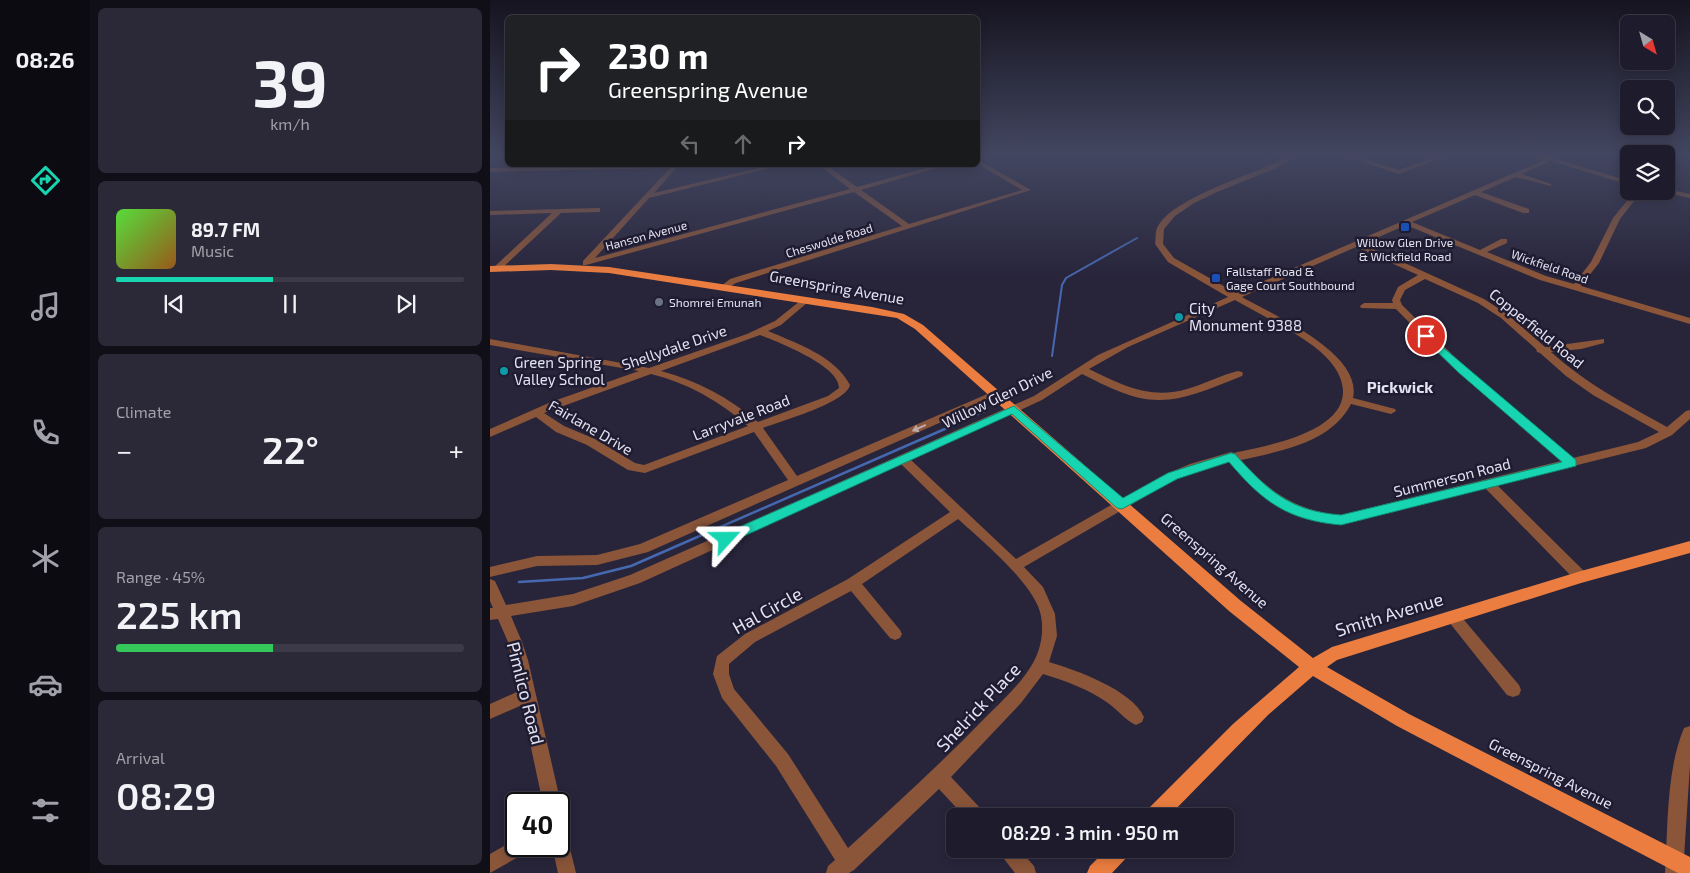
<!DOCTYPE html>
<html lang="en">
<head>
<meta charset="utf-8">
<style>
	body { margin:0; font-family:"Exo 2",sans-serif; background:#2b2938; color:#f1f3f6; height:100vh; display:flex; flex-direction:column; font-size:19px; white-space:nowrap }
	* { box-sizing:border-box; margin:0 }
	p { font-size:16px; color:#a1a1a9 }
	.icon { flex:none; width:28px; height:28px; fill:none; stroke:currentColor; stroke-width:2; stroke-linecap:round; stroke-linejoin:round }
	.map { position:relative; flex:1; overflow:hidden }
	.panel { display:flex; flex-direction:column; gap:8px; padding:8px; background:#100f18; width:400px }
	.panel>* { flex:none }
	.banner { position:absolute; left:15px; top:15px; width:475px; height:152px; border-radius:8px; box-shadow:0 2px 12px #0003,0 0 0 1px #3c3a48; background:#202124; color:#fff; overflow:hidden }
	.needle { width:32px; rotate:143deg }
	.controls { position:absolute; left:1130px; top:15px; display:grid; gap:10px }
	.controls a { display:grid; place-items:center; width:55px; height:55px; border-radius:8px; background:#1e1c2c; box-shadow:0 2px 12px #0003,0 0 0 1px #3c3a48; font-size:25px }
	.speed { position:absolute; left:15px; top:792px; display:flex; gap:10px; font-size:25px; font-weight:700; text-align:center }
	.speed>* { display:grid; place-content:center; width:65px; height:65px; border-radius:50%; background:#1e1c2c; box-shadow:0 2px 12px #0003,0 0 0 1px #3c3a48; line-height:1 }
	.speed .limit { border:2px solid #111; border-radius:8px; background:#fff; color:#111 }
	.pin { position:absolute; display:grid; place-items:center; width:42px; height:42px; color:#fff; margin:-21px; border:2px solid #fff; border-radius:50%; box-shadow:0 1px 5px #0007 }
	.me { position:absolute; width:55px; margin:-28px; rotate:66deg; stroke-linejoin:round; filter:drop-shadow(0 0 4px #0008) }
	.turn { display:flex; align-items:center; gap:18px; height:105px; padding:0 20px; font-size:22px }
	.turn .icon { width:65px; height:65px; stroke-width:2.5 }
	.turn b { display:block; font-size:35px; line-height:42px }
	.lanes { display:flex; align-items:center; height:48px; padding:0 20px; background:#0003; justify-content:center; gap:25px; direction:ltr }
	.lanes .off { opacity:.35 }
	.big { font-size:38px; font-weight:600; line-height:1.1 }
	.panel .card { flex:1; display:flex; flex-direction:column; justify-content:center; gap:8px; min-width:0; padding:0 18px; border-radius:8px; background:#2b2938 }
	.panel .dial { align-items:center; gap:0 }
	.dial b { font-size:65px; line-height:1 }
	.song { display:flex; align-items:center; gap:15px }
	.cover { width:60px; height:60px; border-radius:8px; background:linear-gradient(135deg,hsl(110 70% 55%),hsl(30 70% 35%)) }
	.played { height:5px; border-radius:2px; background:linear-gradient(90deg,#18d5b2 45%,#3c3a48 45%) }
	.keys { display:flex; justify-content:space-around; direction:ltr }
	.heat { display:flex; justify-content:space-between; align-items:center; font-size:28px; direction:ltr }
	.charge { height:8px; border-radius:4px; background:linear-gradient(90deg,#34c759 45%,#3c3a48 0) }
	.trip { position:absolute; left:456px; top:808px; width:288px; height:50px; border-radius:8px; background:#1e1c2c; box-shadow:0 2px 12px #0003,0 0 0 1px #3c3a48; font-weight:600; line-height:50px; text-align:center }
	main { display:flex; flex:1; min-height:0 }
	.tab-bar { display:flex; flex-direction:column; width:90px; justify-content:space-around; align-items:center; background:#0c0b12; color:#a1a1a9 }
	.tab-bar .icon { width:35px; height:35px }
	.tab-bar .current { color:#18d5b2 }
	.tab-bar b { font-size:22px; color:#f1f3f6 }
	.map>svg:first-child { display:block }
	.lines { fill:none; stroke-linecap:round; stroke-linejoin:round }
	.stream-far1 { stroke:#4668b1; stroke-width:2 }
	.stream { stroke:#4668b1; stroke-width:2.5 }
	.minor { fill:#8a5539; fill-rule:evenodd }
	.major { fill:#ea7d3f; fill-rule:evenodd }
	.oneway { fill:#bfaaa7 }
	.route { fill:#18d5b2; stroke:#108a74 }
	.transit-dot { fill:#1a4fb4; stroke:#1f1c31; stroke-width:2 }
	.worship-dot { fill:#6b7280; stroke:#1f1c31; stroke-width:2 }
	.culture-dot { fill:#0f9aa8; stroke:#1f1c31; stroke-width:2 }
	.labels { text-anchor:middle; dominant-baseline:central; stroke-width:5; stroke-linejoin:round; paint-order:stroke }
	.far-street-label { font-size:12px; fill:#e3e2f1; stroke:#1f1c31 }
	.far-poi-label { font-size:12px; fill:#e3e2f1; stroke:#1f1c31; text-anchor:start }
	.street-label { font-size:15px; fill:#e3e2f1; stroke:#1f1c31 }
	.poi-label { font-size:15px; fill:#e3e2f1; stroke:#1f1c31; text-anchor:start }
	.neighbourhood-label { font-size:16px; font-weight:bold; fill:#e3e2f1; stroke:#1f1c31 }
	.near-street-label { font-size:18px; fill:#e3e2f1; stroke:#1f1c31 }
</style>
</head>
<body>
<main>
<nav class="tab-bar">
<b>08:26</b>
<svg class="icon current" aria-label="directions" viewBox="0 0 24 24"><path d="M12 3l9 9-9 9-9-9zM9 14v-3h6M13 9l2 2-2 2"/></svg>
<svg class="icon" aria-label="music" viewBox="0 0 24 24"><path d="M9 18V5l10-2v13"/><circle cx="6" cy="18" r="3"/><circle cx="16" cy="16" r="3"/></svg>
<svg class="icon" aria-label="phone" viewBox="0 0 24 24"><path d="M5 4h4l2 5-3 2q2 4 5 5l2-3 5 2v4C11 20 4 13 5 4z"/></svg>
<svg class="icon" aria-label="climate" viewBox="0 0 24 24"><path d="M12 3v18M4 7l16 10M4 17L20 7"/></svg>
<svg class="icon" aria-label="car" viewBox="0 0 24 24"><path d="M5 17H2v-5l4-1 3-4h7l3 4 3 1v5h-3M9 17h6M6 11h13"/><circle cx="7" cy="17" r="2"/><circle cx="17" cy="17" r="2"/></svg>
<svg class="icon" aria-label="filters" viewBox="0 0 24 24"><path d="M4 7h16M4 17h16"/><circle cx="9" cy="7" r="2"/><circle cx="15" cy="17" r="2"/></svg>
</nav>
<section class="panel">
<div class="card dial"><b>39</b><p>km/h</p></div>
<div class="card">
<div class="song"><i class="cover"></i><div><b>89.7 FM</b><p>Music</p></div></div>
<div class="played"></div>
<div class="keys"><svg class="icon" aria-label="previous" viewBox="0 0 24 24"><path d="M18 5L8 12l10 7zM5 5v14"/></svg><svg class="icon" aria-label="pause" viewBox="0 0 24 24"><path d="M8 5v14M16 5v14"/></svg><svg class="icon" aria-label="next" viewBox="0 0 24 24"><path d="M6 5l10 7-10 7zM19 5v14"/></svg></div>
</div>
<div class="card"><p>Climate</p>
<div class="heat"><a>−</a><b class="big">22°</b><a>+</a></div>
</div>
<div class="card"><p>Range · 45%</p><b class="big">225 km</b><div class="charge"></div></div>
<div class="card"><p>Arrival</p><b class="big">08:29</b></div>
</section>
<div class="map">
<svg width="1200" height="873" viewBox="0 0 1200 873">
	<rect width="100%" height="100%" fill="#28253b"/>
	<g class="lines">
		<path class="stream-far1" d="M562,356L572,285L576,278L647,238
			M477,419L495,411"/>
		<path class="stream" d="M29,582L93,578L141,566L480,418"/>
		<path class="minor" d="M2,154H9L0,160V155Z
			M805,154H812L784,169L727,192L704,203L685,216L674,229L673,244L684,258L746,293L1054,160L1040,154H1049L1139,181V185L1061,161L1032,174L1061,184V186L1026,177L991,192L1039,209V213H1033L985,195L922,222L990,250L1011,239H1017V243L997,252L1056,276L1084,284L1101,262L1123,218L1145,191H1152L1130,219L1109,263L1091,286L1200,318V324L1050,280L916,225L873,244L994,299L1017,314L1055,347L1114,339V343L1091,349L1061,352C1098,385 1134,403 1177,427L1196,411L1200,410V419L1182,435L1156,448L1007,485L1096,573L1098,577L1096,581L1091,582L1086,581L995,488L851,525L834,523L813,518L785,504L760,484L740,462L708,470L682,481L534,567L553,587L565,614L567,636L559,662C586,670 642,690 654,717L652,722L646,725C635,720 628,710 618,703C598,689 576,681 553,674L531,703L461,777L492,810L495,816H474L449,789L364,870L359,873H336L338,866L345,860L286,766L232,698L223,674L227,656L255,634L358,579L460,512L411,464L150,583L83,606L21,616L32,642L38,660L71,804L69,809V804H53L32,705L0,719V704L29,691L18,642L8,619L0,620V608H3L0,601V579L5,581L16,605L83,594L140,575L544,396L608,355L738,297L678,262L665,244C666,239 665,233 667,228C680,197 774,171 805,154ZM866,247L928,275L908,287L902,300L903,303H874L870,306L871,308L906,309L968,372L1071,461L851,515C807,511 779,492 751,460C790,451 841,443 861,404L901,414L906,411L905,409L863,398C873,353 783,315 752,297ZM935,279L988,303L1011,318L1046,349L1047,352L1050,353L1076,376L1103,395L1169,432L1148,442L1083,458L976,368L912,305L910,300L915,290ZM745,300C772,316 814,335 836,357C845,366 852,377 853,390C855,433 775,446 744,453L741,452L700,464L674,475L526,559L421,460L552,400L592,374C616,386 642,400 669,400C697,400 726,386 752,376L753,374L752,372L748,371C731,375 714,384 697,389C661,400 631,385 599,369L638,347ZM468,519C491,540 546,585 551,616C554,631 551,649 543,663C530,686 508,704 490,723C448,766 403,807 358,848L298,754L244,689L239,674V664L265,642L361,591L400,638L405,640L410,638L412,634L410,630L372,584Z
			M849,154H857L909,170L953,154H961L909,174Z
			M1173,154H1180L1176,156V154Z
			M488,160L541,190L246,283L234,290L230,287L240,279L412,226L364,192L96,265H93V261L180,168L0,172V168L189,165L164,193L281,165H292L159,198L105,258L360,189L329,165H336L367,187L447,165H457L371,190L419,224L532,190L488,164Z
			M1176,189L1200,194V198L1174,192L1173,191H1176Z
			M107,208H110V212L71,213L10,270H4L3,268L62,213L0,215V211Z
			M315,297L319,300L318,302L291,325L278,331C306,343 345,356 360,385C356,403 291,421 273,428L307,476L502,392L506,391L511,394L510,396L158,552L107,565L47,566L0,577V567L47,556L107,555L150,544L298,480L264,432L155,473L138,470L97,445L66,432L46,417L0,437V429L61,402L149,371L0,345V339L159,368L257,334L285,321ZM270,335C288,342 350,366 349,388L338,396L268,422C238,397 208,381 171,371ZM161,374C198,383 229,401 258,426L154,465L145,463L105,439L74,426L54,413Z
			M964,612L969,614L1029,685L1031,690L1029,695L1023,697L1017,695L959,622L957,618L959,614Z
			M1200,726V765L1193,873H1175C1178,827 1176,771 1194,728Z
			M69,825L75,828L86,873H68L62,846H69Z
			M26,839V846H40L37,852L0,873V854Z
			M508,849H529L544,866L546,873H525L511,855Z"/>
		<path class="major" d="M61,264L119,267L382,307L414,314L433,325L751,601L823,658L842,647L1091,571L1200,541V553L1091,583L847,660L837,667L919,714L1200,857V873H1188L907,726L823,676L778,715L679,816H655L658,809L743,724L809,667L739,611L425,329L407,318L119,273L61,270L0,272V266Z
			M617,849H641L638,856L622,873H597L600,866Z"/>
	</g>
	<defs><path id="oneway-solid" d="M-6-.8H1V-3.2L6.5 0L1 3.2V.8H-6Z" transform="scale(1.25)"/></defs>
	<use class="oneway" href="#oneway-solid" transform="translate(429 428) rotate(156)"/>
	<linearGradient id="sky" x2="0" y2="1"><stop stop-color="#161420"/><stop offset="0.56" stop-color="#424660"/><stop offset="1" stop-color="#424660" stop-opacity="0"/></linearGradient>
	<rect width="1200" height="276" fill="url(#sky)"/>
	<path class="route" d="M936,333L1086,460V466L851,525C797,520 773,502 739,462L687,479L632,509L627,508L522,414L241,542H231L229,539L231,535L524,406L633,498L678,473L741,453L745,454C778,491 800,511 851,515L1072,462L968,372L933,338V334Z"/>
	<g class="transit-dot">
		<rect x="910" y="222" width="10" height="10" rx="2.5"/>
		<rect x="721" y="273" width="10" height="10" rx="2.5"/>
	</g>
	<circle class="worship-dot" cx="169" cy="302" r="5"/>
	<g class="culture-dot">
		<circle cx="689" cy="317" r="5"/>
		<circle cx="14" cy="371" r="5"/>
	</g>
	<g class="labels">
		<g class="far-street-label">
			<text transform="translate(156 235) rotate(-15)">Hanson Avenue</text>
			<text transform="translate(339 240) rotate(-17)">Cheswolde Road</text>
			<text transform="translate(1060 266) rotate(19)">Wickfield Road</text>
		</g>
		<g class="far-poi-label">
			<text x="915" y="242" text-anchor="middle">Willow Glen Drive<tspan x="915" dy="14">&amp; Wickfield Road</tspan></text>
			<text x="736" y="271">Fallstaff Road &amp;<tspan x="736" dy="14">Gage Court Southbound</tspan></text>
			<text x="179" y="302">Shomrei Emunah</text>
		</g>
		<g class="street-label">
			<text transform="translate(347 287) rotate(10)">Greenspring Avenue</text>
			<text transform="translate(1047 328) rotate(39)">Copperfield Road</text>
			<text transform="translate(184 347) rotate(-19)">Shellydale Drive</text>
			<text transform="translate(507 397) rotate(-26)">Willow Glen Drive</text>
			<text transform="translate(251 417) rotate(-21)">Larryvale Road</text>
			<text transform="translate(101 427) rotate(30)">Fairlane Drive</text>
			<text transform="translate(962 477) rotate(-14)">Summerson Road</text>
			<text transform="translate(725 560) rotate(41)">Greenspring Avenue</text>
			<text transform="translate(1061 773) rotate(27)">Greenspring Avenue</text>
		</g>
		<g class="poi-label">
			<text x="699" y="308">City<tspan x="699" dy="17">Monument 9388</tspan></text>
			<text x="24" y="362">Green Spring<tspan x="24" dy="17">Valley School</tspan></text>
		</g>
		<g class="neighbourhood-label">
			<text x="910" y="386">Pickwick</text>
		</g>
		<g class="near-street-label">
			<text transform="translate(277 610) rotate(-29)">Hal Circle</text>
			<text transform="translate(899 614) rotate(-17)">Smith Avenue</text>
			<text transform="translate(36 693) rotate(76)">Pimlico Road</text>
			<text transform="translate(488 707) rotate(-47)">Shelrick Place</text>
		</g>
	</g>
</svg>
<div class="controls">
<a><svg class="needle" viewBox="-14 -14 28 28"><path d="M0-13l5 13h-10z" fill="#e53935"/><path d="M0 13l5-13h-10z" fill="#a1a1a9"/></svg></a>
<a><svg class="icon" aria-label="search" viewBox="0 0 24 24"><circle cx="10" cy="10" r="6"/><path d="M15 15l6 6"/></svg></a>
<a><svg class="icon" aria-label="layers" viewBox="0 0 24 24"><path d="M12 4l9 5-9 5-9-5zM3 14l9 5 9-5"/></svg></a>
</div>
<div class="speed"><div class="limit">40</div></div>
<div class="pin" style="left:936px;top:336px;background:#d93025"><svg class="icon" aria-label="arrive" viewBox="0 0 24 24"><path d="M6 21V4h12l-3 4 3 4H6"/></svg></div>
<svg class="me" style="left:236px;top:539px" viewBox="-20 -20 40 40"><path d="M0-17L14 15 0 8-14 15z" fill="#18d5b2" stroke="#fff" stroke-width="4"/></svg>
<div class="trip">08:29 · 3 min · 950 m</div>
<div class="banner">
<div class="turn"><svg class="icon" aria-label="right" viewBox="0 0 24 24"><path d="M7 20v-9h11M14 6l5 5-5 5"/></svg><div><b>230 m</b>Greenspring Avenue</div></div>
<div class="lanes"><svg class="icon off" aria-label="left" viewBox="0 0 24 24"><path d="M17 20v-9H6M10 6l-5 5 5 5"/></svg><svg class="icon off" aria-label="ahead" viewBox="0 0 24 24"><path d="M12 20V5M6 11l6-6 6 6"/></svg><svg class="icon" aria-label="right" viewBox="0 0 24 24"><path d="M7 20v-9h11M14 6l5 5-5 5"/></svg></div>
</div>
</div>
</main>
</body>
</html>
